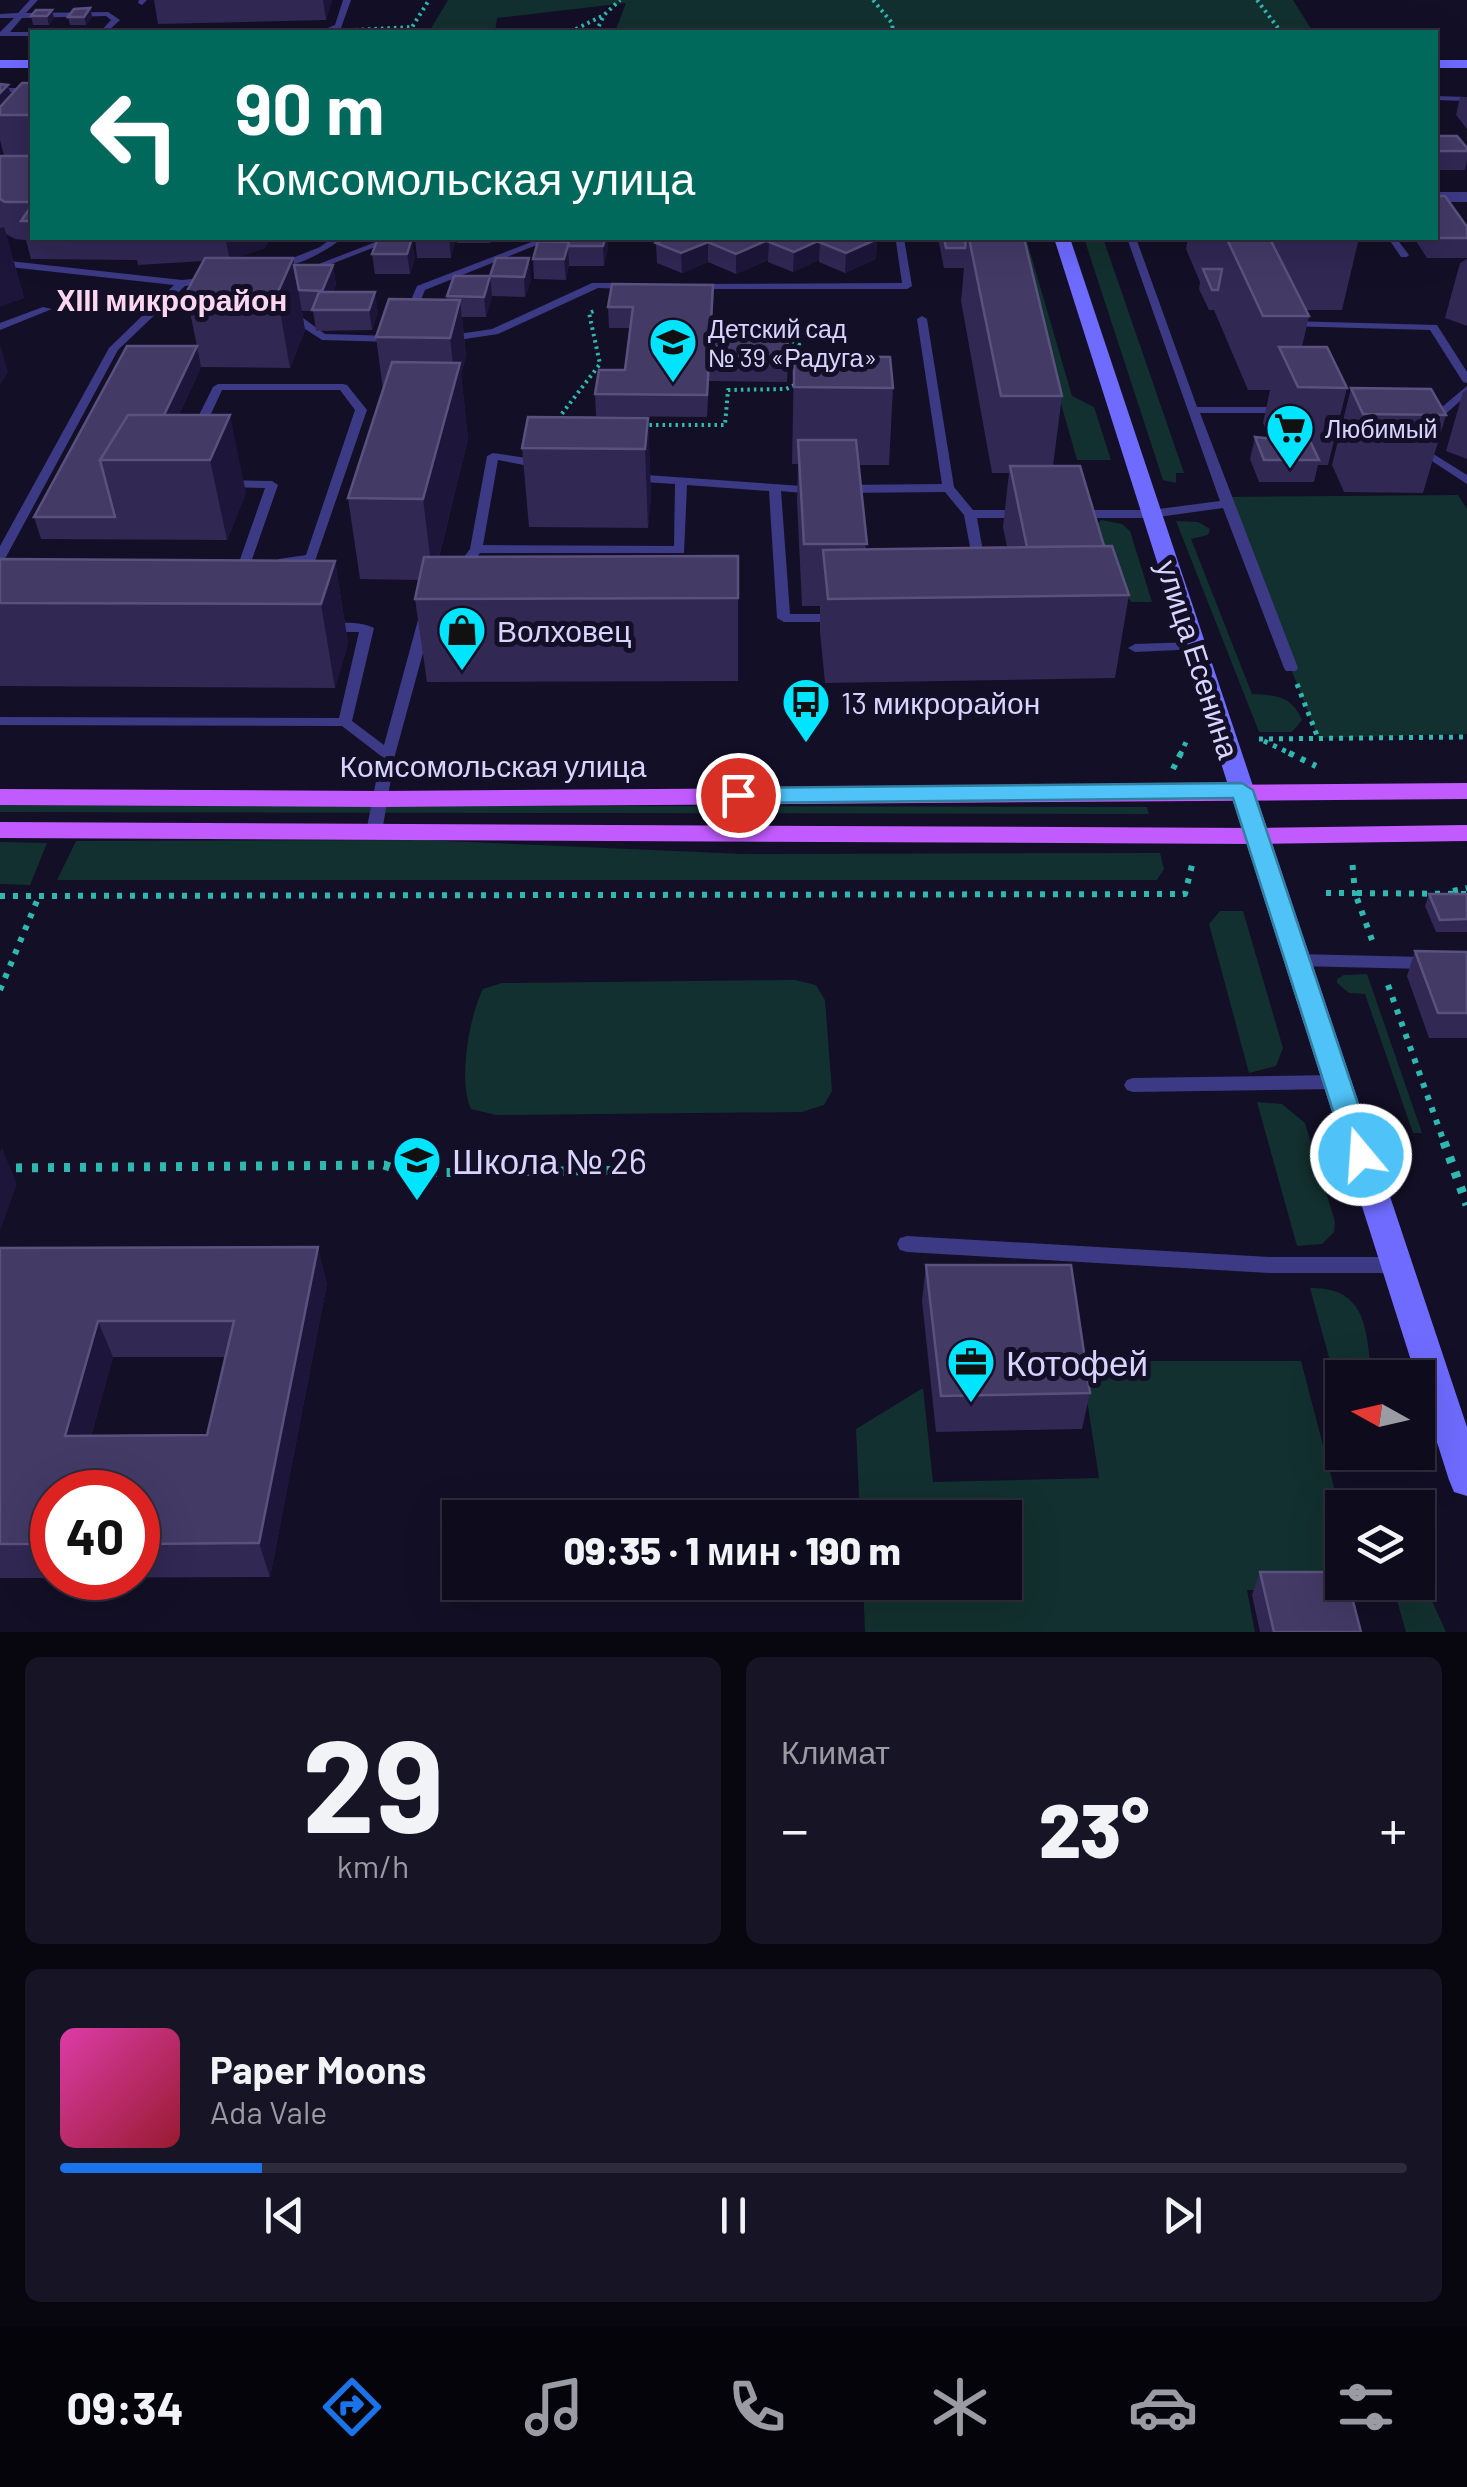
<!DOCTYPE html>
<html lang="ru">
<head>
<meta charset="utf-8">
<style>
	body { margin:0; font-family:Barlow,sans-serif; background:#171425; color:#f1f3f6; height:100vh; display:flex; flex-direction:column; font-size:38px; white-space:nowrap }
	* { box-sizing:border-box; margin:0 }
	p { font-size:32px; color:#9b9ba3 }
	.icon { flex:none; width:55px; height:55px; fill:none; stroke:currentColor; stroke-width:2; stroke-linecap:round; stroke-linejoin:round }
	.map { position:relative; height:1632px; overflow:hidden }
	.panel { display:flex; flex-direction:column; gap:25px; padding:25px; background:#08060f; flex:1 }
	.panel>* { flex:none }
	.hud { position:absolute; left:30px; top:30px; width:1408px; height:210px; border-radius:0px; box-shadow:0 10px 40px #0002,0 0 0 2px #2e2b3b; background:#00695c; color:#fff; overflow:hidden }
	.needle { width:65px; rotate:278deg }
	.tools { position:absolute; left:1325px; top:1360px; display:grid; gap:20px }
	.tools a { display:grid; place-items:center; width:110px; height:110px; border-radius:0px; background:#0e0b1c; box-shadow:0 10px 40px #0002,0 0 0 2px #2e2b3b; font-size:50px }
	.speed { position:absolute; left:30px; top:1470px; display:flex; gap:20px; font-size:50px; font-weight:700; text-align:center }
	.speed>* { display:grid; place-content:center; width:130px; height:130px; border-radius:50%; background:#0e0b1c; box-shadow:0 10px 40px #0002,0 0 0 2px #2e2b3b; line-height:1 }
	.speed .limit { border:15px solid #d22; background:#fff; color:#111 }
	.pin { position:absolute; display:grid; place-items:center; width:85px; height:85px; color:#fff; margin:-42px; border:5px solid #fff; border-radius:50%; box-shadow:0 2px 10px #0007 }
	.me { position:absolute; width:110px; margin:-55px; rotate:342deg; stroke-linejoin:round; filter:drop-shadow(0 0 8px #0008) }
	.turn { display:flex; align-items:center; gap:35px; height:210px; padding:0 40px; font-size:45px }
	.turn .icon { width:130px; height:130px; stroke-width:2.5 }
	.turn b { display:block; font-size:70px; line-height:85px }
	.big { font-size:75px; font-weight:800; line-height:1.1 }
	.panel .tile { flex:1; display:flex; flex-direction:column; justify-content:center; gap:15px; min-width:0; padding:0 35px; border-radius:15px; background:#171425 }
	.panel .dial { align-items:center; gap:0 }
	.dial b { font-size:130px; line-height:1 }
	.song { display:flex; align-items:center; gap:30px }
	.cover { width:120px; height:120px; border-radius:15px; background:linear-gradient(135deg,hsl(320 70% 55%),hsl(350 70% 35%)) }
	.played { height:10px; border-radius:5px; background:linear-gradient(90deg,#1a73e8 15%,#2e2b3b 15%) }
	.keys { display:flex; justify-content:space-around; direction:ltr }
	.heat { display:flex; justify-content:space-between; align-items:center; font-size:55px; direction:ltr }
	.panel .tiles { flex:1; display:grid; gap:25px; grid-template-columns:1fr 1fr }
	.tile:last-child { grid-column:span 2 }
	.trip { position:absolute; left:442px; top:1500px; width:580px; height:100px; border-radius:0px; background:#0e0b1c; box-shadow:0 10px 40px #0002,0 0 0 2px #2e2b3b; font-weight:800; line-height:100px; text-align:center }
	.tabs { display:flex; height:160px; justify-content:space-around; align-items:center; background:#06040b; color:#9b9ba3 }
	.tabs .icon { width:70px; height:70px }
	.tabs .current { color:#1a73e8 }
	.tabs b { font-size:45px; color:#f1f3f6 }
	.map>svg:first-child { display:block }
	.green { fill:#12302f }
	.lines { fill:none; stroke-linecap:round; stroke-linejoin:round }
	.path-far3 { stroke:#2fb8b0; stroke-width:4; stroke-dasharray:2.5 4; stroke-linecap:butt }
	.path-far2 { stroke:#2fb8b0; stroke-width:5; stroke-dasharray:4 6; stroke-linecap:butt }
	.path-far1 { stroke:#2fb8b0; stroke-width:6; stroke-dasharray:5 8; stroke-linecap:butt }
	.path { stroke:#2fb8b0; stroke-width:9; stroke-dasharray:6 10; stroke-linecap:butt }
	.lane { fill:#3d3a85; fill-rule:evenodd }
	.street { fill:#3d3a85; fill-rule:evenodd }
	.secondary { fill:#6f6bff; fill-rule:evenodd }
	.primary { fill:#c25bff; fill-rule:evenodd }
	.wall { fill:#312854; fill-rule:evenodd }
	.shaded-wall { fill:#1d163a }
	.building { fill:#433a66; stroke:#5a527e; stroke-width:2.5; fill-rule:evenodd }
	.route { fill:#4fc3f7; stroke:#337fa1; stroke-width:2.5 }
	.labels { text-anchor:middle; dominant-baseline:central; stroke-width:10; stroke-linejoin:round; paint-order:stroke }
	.far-poi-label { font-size:25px; fill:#d9d4ff; stroke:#130f26; text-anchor:start }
	.far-quarter-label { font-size:30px; font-weight:bold; fill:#ffd6f0; stroke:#130f26 }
	.poi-label { font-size:30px; fill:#d9d4ff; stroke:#130f26; text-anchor:start }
	.street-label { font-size:30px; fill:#d9d4ff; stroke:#130f26 }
	.near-poi-label { font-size:35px; fill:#d9d4ff; stroke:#130f26; text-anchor:start }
</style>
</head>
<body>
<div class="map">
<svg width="1467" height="1632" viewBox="0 0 1467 1632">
	<rect width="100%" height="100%" fill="#130f26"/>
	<path class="green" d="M448,0H1293L1313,32H615L626,3L497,18L495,32H429Z
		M1014,238H1026L1072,396L1094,407L1111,460H1077Z
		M1084,238H1103L1184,473H1176V483L1163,480Z
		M1458,495L1467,509V734L1318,738L1224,497Z
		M1101,520L1122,524L1130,531L1152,602H1131L1102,554L1095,527Z
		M1176,521L1198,522L1210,529L1208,535L1191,539L1252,694C1275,695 1292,696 1302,720L1292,732H1259Z
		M0,805L1147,807L1149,814L0,812Z
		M424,840L744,854L1160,853L1164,869L1157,880H57L76,841Z
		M0,842L47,843L30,885L0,884Z
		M1220,911H1243L1283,1048L1276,1066L1249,1073L1209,924Z
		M1367,974L1422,1133H1413L1365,994L1349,993L1337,983V979L1344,975Z
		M795,980L816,985L825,1000L832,1091L824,1105L802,1112L496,1115L471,1109C458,1082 469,1016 483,989L502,983Z
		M1257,1102L1282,1104L1305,1123L1335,1222L1334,1232L1322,1244L1297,1246Z
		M1310,1288C1369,1287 1366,1333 1372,1377L1342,1378V1405Z
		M1081,1361H1301L1342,1518V1582L1360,1583L1363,1593L1247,1590L1255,1632H865L863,1583L1005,1582V1518L860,1517L856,1429L923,1388L933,1482L1099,1478Z
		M1418,1570L1446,1632H1406L1392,1583L1418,1582Z"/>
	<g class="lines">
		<path class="path-far3" d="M873,0L892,23L893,32
			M1257,0L1281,32
			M355,30L413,27
			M409,32L429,0
			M570,32L604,15L620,0
			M596,32L604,15
			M780,336L799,344L801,361
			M554,424L600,364L589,313L594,311
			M643,425H725L728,390L786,389L797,384"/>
		<path class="path-far2" d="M1297,684L1318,738
			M1259,739L1467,737
			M1264,741L1294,755
			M1180,755L1187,740"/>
		<path class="path-far1" d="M1289,753L1316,766
			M1173,769L1181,753
			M1453,891L1467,888
			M1326,893H1355L1352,859
			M0,896L1185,894L1193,861
			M1372,940L1355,893L1467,894
			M1388,985L1445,1145
			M0,990L39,896"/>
		<path class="path" d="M1444,1142L1467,1205
			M0,1168L384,1165L407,1173L642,1170"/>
		<path class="lane" d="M30,0H38L26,13L108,12L120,20L107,32H100L111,20L106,16L22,18L10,32H35L32,36H0V32L14,18H0V14L18,13Z
			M139,0H147L142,5L138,3Z
			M343,0H351L341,28L327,32H318L335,25Z
			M0,88H32V92H0Z
			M1435,96L1467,97V101L1435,100Z
			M332,238H342C328,251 290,271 273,266L320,247Z
			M386,238H398L306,274L298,272Z
			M542,238H554L425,290L412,321L403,319L417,286Z
			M704,238H904L912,286L907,289H694L690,288V284L902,283L896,242L708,241Z
			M1127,238H1136L1197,407H1284L1290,410L1284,413H1200L1298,668L1296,671H1286L1284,668L1223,508L1151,518H1076L1070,514L1076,510H1151L1220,501Z
			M1388,238H1396L1409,255L1407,257H1401Z
			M0,260L182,280L212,277L217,280L212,283L185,286L118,350L6,557L0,561V546L109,348L174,285L0,266Z
			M592,283H631L636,286L631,289L598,288L498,334L445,342L440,339L445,336L492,329Z
			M43,307L52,309L0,330V323Z
			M289,316L303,318L325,334L395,336L400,339L395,342L322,340L296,323L285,321V317Z
			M922,316L927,319L954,487L973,510H1023L1029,514L1023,518H977L986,568L980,572L974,568L964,515L945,492L841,493L835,489L841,485L942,484L917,319Z
			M1289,321L1437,325L1467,372V383L1463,382L1430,330L1285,326L1284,324Z
			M218,384H343L347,385L367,410L315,561L279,567L273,563L279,559L306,555L355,410L340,390H222L203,431L201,433H193L191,431L213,387Z
			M1467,386V395L1432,426H1424V422Z
			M1419,445L1467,475V484L1415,450V446Z
			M493,453L540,460L546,464L540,468L498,460L483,545L674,546L675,484L628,481L626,478L632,474L817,487L819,490L813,494L781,491L790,614H836L843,618L836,622H784L777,618L769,491L687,485L684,553H480L462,576H454L452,573L470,549L487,456Z
			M224,480L272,481L278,485L249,568L243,572L237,568L265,488L220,487V481Z
			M425,616L432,620L395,755L382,832L374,837L366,832L381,756L342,726L0,725V717L339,718L359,632H325L318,628C331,621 361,621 374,628L352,721L384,745L418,620Z
			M1194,642L1199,643L1201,646L1199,649L1135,652L1128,648L1135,644Z
			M1297,954L1467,958V970L1297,966L1291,964L1289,960L1291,956Z
			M1337,1075L1343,1077L1346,1082L1343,1087L1337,1089L1133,1092L1127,1090L1124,1085L1127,1080L1133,1078Z
			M907,1236L1269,1257H1397L1404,1259L1407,1265L1404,1271L1397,1273H1269L907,1252L900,1250L897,1244L900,1238Z"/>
		<path class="street" d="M1435,192H1467V202H1435Z"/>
		<path class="secondary" d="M0,60H32V68H0Z
			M1435,60H1467V68H1435Z
			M1054,238H1070L1467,1427V1496L1454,1492L1449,1480Z"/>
		<path class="primary" d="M1467,783V799L380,807L0,805V789L380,791Z
			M0,822L1255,828L1467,825V841L1255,844L0,838Z"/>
	</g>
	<path class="wall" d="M154,0H332L326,20L158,24Z
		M90,8L92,17L86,25H70L68,17Z
		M36,10L54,18L49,25H33L31,16Z
		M32,83V238H316L315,240L268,242L265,248L235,258H293L294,265H333L336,285L333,292L378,312L372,330L316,331L313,311H302L305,330L290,368L201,367L179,415L246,493L227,540L41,539L34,517L197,346L186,293L203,261L138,265L137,260L31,259L26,240L15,239L6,234L24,298L0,306V156H4L0,140V84L8,85L11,95Z
		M1460,97H1467V129L1456,115Z
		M1435,136L1467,148V161L1465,170H1435Z
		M1467,227V258H1427L1414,238H1435Z
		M378,238L415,257L410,274H375L372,254Z
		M415,238H455L451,258H417Z
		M456,238H492L490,243H457Z
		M570,238H608V248L604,266H569V264L566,280L534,279L533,259L569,244Z
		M938,238H1024L1062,396L1053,466L1104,546L1129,595L1115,678L825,683L820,632V606H802L797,500L798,464H792L794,356L893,388L889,465H859L866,550L1007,547L1003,527L1009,473H992L961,301L964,268H944Z
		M1188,238H1252V239H1256L1257,238H1359L1342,310H1306L1309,316L1302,347L1347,388L1328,465H1318L1314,482H1259L1250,459L1255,437L1270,439L1263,423L1270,390H1248L1214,310H1209L1199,289L1200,282L1186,249Z
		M770,239V241L820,242L877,239L876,259L845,273L819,262V260L793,272L768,262V260L736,274L708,262L682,273L657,263L656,243Z
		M496,258L531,279L525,297L492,296L490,276Z
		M1467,259V326L1445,318L1460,263Z
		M490,276L492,297L486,317H462L466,356L461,374L468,439L439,557L738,556V681L427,682L415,599L419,580L360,579L348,498L383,390L376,337L447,300V296Z
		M713,285L712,322L788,361L787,382L709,381L707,417L596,416L595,394L625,370L630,328H609L608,307Z
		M1351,388L1446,415L1423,493L1344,492L1332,465Z
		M1467,390V459L1446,451L1463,392Z
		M648,418L651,496L648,528L529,527L522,448Z
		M0,559L335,561L348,643L335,688L0,686Z
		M1429,894H1467V932H1436L1425,906Z
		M1415,951L1467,952V1038H1429L1407,976Z
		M0,1248L327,1283L270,1577L0,1578ZM113,1357H225L207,1435L91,1436ZM52,1492H138V1578H52Z
		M926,1265L1090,1393L1082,1429L936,1432L922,1301Z
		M1260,1572L1361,1632H1260L1252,1595Z"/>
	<path class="shaded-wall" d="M323,0H332L326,20Z
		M90,8L92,17L86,25L84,17Z
		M52,10L54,18L49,25L47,16Z
		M8,85L12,102L0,115V93Z
		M4,227L24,298L0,306V228Z
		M225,238H268V242L265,248L230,260Z
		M412,238L415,257L410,274L407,254Z
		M449,238H455L456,240L451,258Z
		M605,238H608V248L604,266L603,246Z
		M770,239V242H769L768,260L736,274V254Z
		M877,239L876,259L845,273L846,253Z
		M820,240L819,260L793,272L794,252Z
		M708,242V262L682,273L681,253Z
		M568,246L569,264L566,280L564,259Z
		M293,258L305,330L290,368L277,294Z
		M529,258L531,279L525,297L524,277Z
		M333,265L336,285L326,311L322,291Z
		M490,276L492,297L486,317L484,297Z
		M375,292L378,312L372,330L369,310Z
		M460,300L466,356L461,374L468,439L433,580L423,499L455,383L450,338Z
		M0,344L8,372L0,385Z
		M197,346L201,367L158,460H142Z
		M230,415L246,493L227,540L210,460Z
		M648,418L651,496L648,528L645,449Z
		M335,561L348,643L335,688L321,604Z
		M2,1148L17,1184L0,1231V1152Z
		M318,1247L327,1283L270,1577L259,1543Z
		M98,1321L113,1357L81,1471L65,1436Z"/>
	<path class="building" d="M90,8L84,17H68L74,9Z
		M36,10H52L47,16H31Z
		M22,83H32V115H0V107Z
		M0,84L8,85L0,93Z
		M1435,136H1457L1467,148V151H1437L1435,149Z
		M0,156H32V202H5L0,199Z
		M1435,196H1445L1467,227V238H1433H1435Z
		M32,205V221H21Z
		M378,238H412L407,254H372Z
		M570,238H605L603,246H568Z
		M669,238H713L719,240L724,238H766L770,239L736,254L708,242L681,253L656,243Z
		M779,238H813L820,240L794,252L769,242Z
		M830,238H873L877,239L846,253L819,242Z
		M944,238H966L965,248H946Z
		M969,238H1024L1062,396H1001Z
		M1227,239H1270L1309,316H1263Z
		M538,241L569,242L564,259H533Z
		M205,258H293L277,294L186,293Z
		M496,258H529L524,277L490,276Z
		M294,265H333L322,291L299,290Z
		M1203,269H1222L1218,290H1212Z
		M454,276H490L484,297L447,296Z
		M612,284L713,285L711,322H787L788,361L709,360L707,395L595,394L599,370H625L633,307H608Z
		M319,292H375L369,310H312Z
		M389,299L460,300L450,338L376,337Z
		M127,346H197L164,415H128L100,460L115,517H34Z
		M1279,347H1327L1347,388L1298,387Z
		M794,356L890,357L893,388L794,387Z
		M392,362L460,363L423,499L348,498Z
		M1351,388L1431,389L1446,415L1363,414Z
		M128,415H230L210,460H100Z
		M528,417L648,418L645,449L522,448Z
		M1255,437L1311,443L1319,460H1264Z
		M798,440H856L867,544H804Z
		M1010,466H1080L1104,546L1027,547Z
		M1112,546L1129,595L828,599L823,550Z
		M738,556V598L415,599L424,557Z
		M0,559L335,561L321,604L0,603Z
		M1429,894H1467V919L1440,920Z
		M1415,951L1467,952V1013H1438Z
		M318,1247L259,1543L138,1544V1492H52V1544H0V1248ZM98,1321H234L207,1435L65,1436Z
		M926,1265H1071L1090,1393L941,1396Z
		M1260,1572H1342V1582H1348L1361,1632H1274Z"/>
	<path class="route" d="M1242,783L1253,790L1375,1155L1371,1163L1361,1166L1351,1163L1347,1155L1233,798L738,803L727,795L738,788Z"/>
	<defs>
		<g id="school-pin" transform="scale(2.5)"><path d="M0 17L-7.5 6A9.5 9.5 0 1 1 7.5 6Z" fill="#00e5ff" stroke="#130f26"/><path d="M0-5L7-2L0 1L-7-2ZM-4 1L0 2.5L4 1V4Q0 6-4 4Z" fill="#111"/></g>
		<g id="supermarket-pin" transform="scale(2.5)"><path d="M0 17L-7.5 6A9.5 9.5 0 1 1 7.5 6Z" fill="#00e5ff" stroke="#130f26"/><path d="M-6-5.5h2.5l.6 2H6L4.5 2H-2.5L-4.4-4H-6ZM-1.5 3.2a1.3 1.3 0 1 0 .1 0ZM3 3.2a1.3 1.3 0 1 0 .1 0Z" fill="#111"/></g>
		<g id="shop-pin" transform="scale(2.5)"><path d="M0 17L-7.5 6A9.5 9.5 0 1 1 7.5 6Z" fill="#00e5ff" stroke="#130f26"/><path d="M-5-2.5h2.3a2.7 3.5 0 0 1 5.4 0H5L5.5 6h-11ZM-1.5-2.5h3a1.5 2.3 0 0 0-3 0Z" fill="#111"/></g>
		<g id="bus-pin" transform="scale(2.5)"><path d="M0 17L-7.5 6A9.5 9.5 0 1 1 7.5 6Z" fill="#00e5ff" stroke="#130f26"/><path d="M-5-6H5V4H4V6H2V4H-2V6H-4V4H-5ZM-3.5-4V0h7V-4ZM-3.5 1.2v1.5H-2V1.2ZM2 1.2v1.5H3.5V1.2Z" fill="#111"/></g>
		<g id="office-pin" transform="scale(2.5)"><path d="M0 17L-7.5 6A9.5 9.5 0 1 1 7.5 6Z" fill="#00e5ff" stroke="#130f26"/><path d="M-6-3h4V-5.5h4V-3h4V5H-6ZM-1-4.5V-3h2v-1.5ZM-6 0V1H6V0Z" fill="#111"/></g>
	</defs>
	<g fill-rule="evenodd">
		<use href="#school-pin" x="673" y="342"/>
		<use href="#supermarket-pin" x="1290" y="428"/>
		<use href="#shop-pin" x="462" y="630"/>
		<use href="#bus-pin" x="806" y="702"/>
		<use href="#school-pin" x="417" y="1160"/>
		<use href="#office-pin" x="971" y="1362"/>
	</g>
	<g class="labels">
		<g class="far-poi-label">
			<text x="708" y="328">Детский сад<tspan x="708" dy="29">№ 39 «Радуга»</tspan></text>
			<text x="1325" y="428">Любимый</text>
		</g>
		<g class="far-quarter-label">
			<text x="172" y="299">XIII микрорайон</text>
		</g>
		<g class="poi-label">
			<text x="497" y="630">Волховец</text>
			<text x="841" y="702">13 микрорайон</text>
		</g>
		<g class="street-label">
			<text transform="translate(1199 659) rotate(72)">улица Есенина</text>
			<text x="493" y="765">Комсомольская улица</text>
		</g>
		<g class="near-poi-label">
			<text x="452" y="1160">Школа № 26</text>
			<text x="1006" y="1362">Котофей</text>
		</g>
	</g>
</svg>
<div class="tools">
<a><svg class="needle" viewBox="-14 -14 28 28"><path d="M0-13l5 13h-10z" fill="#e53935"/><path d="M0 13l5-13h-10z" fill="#9b9ba3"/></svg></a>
<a><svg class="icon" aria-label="layers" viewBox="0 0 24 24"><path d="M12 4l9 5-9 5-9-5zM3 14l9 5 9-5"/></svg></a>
</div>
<div class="speed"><div class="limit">40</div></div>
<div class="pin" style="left:738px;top:795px;background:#d93025"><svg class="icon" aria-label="arrive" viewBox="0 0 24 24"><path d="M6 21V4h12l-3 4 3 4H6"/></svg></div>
<svg class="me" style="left:1361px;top:1155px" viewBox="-20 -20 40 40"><circle r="17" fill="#4fc3f7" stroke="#fff" stroke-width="3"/><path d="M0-11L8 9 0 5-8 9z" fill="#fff"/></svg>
<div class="trip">09:35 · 1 мин · 190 m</div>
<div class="hud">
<div class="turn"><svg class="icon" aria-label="left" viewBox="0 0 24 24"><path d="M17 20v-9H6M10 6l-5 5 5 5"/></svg><div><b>90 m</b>Комсомольская улица</div></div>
</div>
</div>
<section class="panel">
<div class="tiles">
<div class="tile dial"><b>29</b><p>km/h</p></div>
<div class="tile"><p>Климат</p>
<div class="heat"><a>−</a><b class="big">23°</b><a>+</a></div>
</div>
<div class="tile">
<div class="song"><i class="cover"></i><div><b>Paper Moons</b><p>Ada Vale</p></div></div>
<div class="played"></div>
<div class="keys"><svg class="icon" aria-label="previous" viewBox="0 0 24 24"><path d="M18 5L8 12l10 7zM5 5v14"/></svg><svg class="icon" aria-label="pause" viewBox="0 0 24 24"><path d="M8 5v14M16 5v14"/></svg><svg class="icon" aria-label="next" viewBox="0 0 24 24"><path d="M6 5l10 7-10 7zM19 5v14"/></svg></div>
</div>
</div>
</section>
<nav class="tabs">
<b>09:34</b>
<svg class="icon current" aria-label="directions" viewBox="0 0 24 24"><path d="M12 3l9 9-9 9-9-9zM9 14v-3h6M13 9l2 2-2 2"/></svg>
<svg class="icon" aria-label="music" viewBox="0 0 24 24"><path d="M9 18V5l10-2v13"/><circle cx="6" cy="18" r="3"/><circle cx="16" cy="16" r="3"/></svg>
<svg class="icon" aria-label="phone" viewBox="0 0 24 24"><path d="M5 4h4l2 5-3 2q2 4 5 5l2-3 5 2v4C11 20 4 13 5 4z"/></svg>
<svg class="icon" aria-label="climate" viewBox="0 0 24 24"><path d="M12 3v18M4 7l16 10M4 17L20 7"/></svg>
<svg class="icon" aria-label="car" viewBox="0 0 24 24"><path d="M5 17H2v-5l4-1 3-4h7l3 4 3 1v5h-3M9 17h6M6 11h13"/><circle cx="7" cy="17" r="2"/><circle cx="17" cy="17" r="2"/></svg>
<svg class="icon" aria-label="filters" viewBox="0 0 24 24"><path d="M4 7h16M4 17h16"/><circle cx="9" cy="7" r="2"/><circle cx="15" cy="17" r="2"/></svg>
</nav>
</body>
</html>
